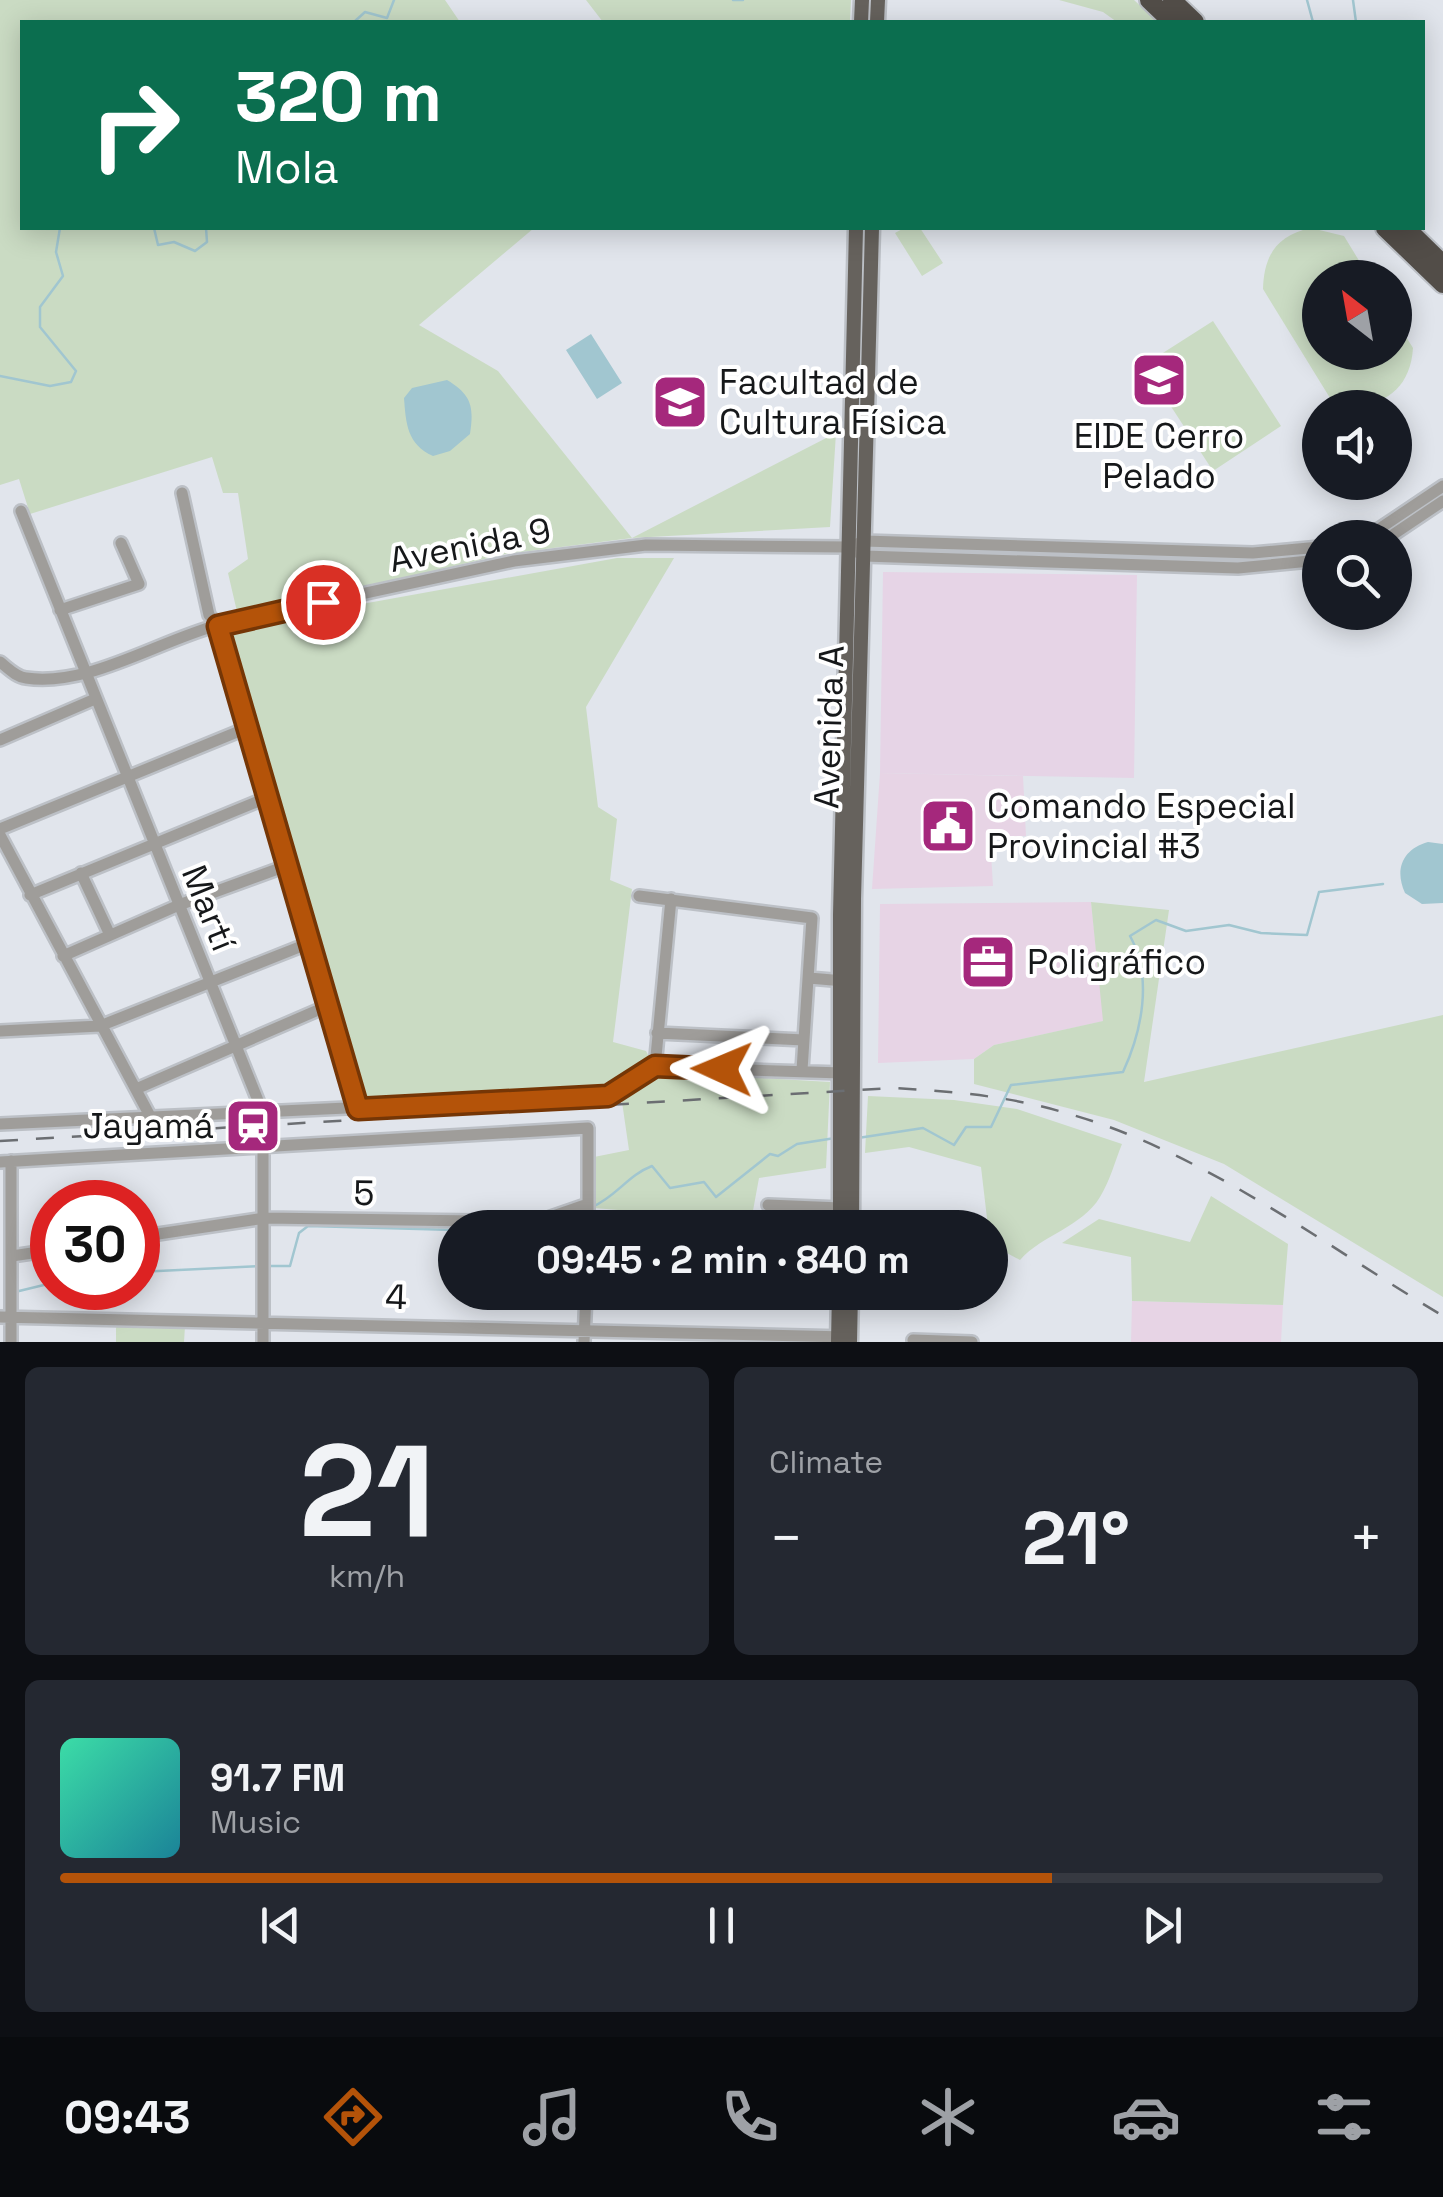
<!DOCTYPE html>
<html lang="en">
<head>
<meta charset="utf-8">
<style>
	body { margin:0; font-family:"Space Grotesk",sans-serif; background:#242831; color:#f1f3f6; height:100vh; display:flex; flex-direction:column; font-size:38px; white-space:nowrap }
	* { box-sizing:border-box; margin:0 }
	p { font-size:32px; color:#9ea1a6 }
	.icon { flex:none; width:55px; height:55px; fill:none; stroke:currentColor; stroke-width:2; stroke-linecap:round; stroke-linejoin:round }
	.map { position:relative; height:1342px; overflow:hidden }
	.panel { display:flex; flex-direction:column; gap:25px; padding:25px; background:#0d0f14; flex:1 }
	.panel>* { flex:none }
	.guide { position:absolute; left:20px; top:20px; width:1405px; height:210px; border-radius:0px; box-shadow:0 5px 25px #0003; background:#0b6e4f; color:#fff; overflow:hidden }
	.needle { width:65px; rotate:329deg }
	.fabs { position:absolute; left:1302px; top:260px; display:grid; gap:20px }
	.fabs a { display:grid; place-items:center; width:110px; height:110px; border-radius:50%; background:#171b24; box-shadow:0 5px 25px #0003; font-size:50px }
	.speed { position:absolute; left:30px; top:1180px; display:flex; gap:20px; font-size:50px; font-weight:700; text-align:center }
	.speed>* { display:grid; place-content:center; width:130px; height:130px; border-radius:50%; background:#171b24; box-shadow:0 5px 25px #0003; line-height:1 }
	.speed .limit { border:15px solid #d22; background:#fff; color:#111 }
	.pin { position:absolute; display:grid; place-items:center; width:85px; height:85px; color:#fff; margin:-42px; border:5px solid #fff; border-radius:50%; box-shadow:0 2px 10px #0007 }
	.me { position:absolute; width:110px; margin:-55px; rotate:271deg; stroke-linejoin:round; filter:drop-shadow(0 0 8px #0008) }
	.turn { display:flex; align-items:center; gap:35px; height:210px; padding:0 50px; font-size:45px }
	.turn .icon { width:130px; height:130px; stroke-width:2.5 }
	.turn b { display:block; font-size:70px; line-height:85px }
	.big { font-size:75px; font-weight:600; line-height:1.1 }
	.panel .card { flex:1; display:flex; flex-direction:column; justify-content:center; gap:15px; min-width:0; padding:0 35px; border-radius:15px; background:#242831 }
	.panel .dial { align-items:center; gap:0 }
	.dial b { font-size:130px; line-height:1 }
	.song { display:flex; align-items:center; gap:30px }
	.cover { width:120px; height:120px; border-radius:15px; background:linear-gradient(135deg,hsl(160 70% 55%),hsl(190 70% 35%)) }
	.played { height:10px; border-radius:5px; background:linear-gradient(90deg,#b45309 75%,#363941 75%) }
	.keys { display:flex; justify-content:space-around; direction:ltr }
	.heat { display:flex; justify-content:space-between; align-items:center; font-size:55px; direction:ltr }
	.panel .tiles { flex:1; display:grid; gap:25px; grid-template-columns:1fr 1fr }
	.card:last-child { grid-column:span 2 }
	.trip { position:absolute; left:438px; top:1210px; width:570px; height:100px; border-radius:50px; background:#171b24; box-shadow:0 5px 25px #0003; font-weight:600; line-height:100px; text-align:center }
	.tabs { display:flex; height:160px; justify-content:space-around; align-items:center; background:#090b0e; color:#9ea1a6 }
	.tabs .icon { width:70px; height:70px }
	.tabs .active { color:#b45309 }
	.tabs b { font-size:45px; color:#f1f3f6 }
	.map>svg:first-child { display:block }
	.commercial { fill:#e6d4e6 }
	.industrial { fill:#e7d4e5 }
	.green { fill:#cadbc3 }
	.water { fill:#a1c6d0 }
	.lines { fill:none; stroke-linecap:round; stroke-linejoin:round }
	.stream { stroke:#a1c6d0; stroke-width:2.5 }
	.minor-casing { stroke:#bcc0c6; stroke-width:16 }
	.major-casing { stroke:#bcc0c6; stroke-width:19 }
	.highway-casing { stroke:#bcc0c6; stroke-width:22 }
	.minor { stroke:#9f9d9a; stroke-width:11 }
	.major { stroke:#66625d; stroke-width:14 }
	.highway { stroke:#524d48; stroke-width:18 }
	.rail { stroke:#6b6e72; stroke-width:2.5; stroke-dasharray:18 18; stroke-linecap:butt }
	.route-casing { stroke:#753606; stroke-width:25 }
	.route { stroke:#b45309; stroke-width:18 }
	.labels { text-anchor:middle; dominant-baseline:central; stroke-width:8; stroke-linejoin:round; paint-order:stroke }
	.poi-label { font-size:35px; fill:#16181a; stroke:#fff; text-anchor:start }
	.street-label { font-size:35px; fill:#16181a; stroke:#fff }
</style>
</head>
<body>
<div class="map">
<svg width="1443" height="1342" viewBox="0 0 1443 1342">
	<rect width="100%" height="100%" fill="#e1e5ec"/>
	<path class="commercial" d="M883,572L1137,575L1134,778L880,773Z"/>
	<path class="industrial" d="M880,773L1023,776L1026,836L990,838L993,886L872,889Z
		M1091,902L1104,1021L994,1045L974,1059L878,1063L880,904Z
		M1132,1301L1283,1305L1281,1342H1131Z"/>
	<path class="green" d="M0,0H445L460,22H22V228H534L419,325L498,371L632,538L836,433L830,527L632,538L506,554L238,616L228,573L248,559L238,493H223L212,457L30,514L19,479L0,485Z
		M586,0H851L850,22H603Z
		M1059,0H1134L1158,22H1117L1103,12Z
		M904,228H920L943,263L922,276L895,233Z
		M1311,228L1344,236L1369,277L1320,278V352H1395V319L1413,348C1410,396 1373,414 1330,398L1263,289C1264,255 1277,235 1311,228Z
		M1213,321L1281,426L1213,471L1144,365Z
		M617,558H674L586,707L598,807L617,819L610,880L632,889L613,1042L646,1051L657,1072L830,1082L826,1168L759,1178L750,1227H633L630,1211L594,1208V1157L629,1150L621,1095L365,1109L223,629Z
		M1091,902L1169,910L1144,1082L1443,1015V1297L1224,1164L1114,1120L974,1084V1059L994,1045L1103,1021Z
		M868,1096L954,1100L1017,1109L1122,1144C1115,1161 1110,1181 1100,1197C1082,1227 1042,1235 1020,1260L990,1244L981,1167L909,1147L865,1153Z
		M1211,1196L1288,1244L1283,1305L1132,1301L1131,1257L1062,1243L1099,1219L1190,1242Z
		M116,1326H185L184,1342H116Z"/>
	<path class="water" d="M591,334L622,383L597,399L566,350Z
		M447,380C472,395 474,407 470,434L450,451L433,456C407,444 406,424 404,398L412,388Z
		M1428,842L1443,844V903L1422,904L1405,893C1394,869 1403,849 1428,842Z"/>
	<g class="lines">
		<path class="stream" d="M733,0H743
			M1307,0L1313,22
			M1353,0L1356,22
			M354,22L365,12L387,18L394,0
			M154,228L158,245L174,242L195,251L207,242L206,228
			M0,376L50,386L71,382L76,371L40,327V307L63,276L56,252L60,228
			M858,1138L923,1128L954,1145L966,1127H991L1011,1085L1123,1072C1142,1031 1153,977 1130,936L1156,920L1186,931L1229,925L1261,933L1307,935L1319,892L1383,884
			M592,1207C616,1197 628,1175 652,1166L670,1188L704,1182L716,1197L770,1154L778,1156L797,1144L835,1138
			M269,1266H290L299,1233L308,1226L455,1230
			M138,1272L261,1266
			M15,1292L52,1283"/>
		<g class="minor-casing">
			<path id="minor" d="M182,493L209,615L218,625L357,1109
				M21,511L263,1113V1342
				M1356,538L1379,529L1443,486
				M1388,538L1443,501
				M857,552L864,556L1238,568L1320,560
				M60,610L139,584L121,543
				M0,662C8,668 16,677 26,678C88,687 156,642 218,625L514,561L646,545L849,547L864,541L1253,553L1320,547
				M0,740L95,699
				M0,829L247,728
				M0,835L150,1116
				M81,873L110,935
				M30,895L266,798
				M639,896L812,918L802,1070
				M63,956L179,905L286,866
				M809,978L844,981
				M0,1031L100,1026L307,944
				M657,1033L804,1040
				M655,1067L671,899
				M136,1089L325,1007
				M0,1124L608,1096L655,1067L842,1073
				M11,1161V1342
				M0,1162L588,1128V1228
				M768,1205L840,1208
				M138,1237L265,1218L536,1222L588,1204
				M12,1256L52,1250
				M0,1317L846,1337
				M913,1340L972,1342
				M584,1342L586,1292"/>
		</g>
		<g class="major-casing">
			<path id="major" d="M861,22L862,0
				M877,22L878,0
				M840,1228V915L856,228
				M852,1228L854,899L872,228
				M838,1342L839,1292
				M850,1342L851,1292"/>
		</g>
		<g class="highway-casing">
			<path id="highway" d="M1149,0L1172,22
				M1172,0L1195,22
				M1385,228L1443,284
				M1406,228L1443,264"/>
		</g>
		<use href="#minor" class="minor"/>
		<use href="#major" class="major"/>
		<use href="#highway" class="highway"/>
		<path class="rail" d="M0,1141L892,1088C951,1091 1009,1096 1066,1113C1202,1151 1323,1244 1443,1316"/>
	</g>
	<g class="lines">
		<g class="route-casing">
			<path id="route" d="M323,602L218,626L358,1109L608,1096L655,1066L722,1069"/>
		</g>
		<use href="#route" class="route"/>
	</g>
	<defs>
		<g id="school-square" transform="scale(2.875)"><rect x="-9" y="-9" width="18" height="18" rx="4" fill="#a5287c" stroke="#fff"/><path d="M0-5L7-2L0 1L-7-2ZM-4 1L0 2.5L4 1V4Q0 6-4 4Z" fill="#fff"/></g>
		<g id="university-square" transform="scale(2.875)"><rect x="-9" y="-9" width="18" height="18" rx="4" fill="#a5287c" stroke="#fff"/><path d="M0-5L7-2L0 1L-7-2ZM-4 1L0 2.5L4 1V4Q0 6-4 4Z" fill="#fff"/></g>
		<g id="civic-square" transform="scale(2.875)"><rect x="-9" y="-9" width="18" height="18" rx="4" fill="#a5287c" stroke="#fff"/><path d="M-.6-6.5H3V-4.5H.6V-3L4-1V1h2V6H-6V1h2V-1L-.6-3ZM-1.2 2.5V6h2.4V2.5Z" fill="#fff"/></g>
		<g id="office-square" transform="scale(2.875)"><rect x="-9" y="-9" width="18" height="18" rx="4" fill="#a5287c" stroke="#fff"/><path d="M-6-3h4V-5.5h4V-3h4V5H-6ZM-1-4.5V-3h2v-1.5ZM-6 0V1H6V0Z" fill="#fff"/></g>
		<g id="station-square" transform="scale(2.875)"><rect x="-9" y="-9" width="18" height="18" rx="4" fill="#a5287c" stroke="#fff"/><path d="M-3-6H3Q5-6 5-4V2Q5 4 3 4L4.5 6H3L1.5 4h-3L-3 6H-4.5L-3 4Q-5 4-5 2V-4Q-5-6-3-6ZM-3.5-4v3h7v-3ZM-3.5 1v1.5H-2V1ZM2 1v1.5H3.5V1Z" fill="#fff"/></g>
	</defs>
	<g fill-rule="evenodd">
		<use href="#school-square" x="1159" y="380"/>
		<use href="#university-square" x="680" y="402"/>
		<use href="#civic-square" x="948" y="826"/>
		<use href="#office-square" x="988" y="962"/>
		<use href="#station-square" x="253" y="1126"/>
	</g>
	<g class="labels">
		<g class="poi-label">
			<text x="719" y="382">Facultad de<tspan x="719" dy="40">Cultura Física</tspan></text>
			<text x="1159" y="436" text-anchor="middle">EIDE Cerro<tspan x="1159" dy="40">Pelado</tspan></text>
			<text x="987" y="806">Comando Especial<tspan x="987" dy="40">Provincial #3</tspan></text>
			<text x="1027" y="962">Poligráfico</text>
			<text x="214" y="1126" text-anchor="end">Jayamá</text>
		</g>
		<g class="street-label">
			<text transform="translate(470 545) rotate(-11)">Avenida 9</text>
			<text transform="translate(829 727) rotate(-88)">Avenida A</text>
			<text transform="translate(209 908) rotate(68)">Martí</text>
			<text transform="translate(364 1193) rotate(1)">5</text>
			<text transform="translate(396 1297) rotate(2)">4</text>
		</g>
	</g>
</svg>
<div class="fabs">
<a><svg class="needle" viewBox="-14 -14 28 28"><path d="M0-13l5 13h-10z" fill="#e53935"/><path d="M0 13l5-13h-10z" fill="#9ea1a6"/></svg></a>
<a><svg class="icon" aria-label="sound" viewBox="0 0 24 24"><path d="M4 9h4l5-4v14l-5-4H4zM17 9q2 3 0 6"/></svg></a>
<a><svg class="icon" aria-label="search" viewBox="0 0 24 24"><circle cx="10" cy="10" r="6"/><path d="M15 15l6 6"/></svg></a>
</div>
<div class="speed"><div class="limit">30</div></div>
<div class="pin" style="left:323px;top:602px;background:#d93025"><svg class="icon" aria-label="arrive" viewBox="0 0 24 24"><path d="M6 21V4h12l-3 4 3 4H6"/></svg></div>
<svg class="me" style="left:722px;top:1069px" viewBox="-20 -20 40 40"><path d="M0-17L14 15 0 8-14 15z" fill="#b45309" stroke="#fff" stroke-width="4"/></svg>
<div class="trip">09:45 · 2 min · 840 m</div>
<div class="guide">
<div class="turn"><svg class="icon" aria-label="right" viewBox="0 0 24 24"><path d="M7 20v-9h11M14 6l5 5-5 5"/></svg><div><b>320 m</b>Mola</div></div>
</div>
</div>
<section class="panel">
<div class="tiles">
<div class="card dial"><b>21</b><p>km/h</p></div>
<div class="card"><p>Climate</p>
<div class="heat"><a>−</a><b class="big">21°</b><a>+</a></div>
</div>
<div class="card">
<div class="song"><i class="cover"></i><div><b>91.7 FM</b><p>Music</p></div></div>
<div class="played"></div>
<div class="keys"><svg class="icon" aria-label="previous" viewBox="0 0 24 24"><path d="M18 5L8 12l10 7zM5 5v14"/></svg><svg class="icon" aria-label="pause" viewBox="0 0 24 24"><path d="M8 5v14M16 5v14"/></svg><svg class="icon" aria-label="next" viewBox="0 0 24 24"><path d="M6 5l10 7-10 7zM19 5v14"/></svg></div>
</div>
</div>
</section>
<nav class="tabs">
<b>09:43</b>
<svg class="icon active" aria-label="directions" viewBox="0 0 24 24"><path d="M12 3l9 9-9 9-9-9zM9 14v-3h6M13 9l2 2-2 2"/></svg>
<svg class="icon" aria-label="music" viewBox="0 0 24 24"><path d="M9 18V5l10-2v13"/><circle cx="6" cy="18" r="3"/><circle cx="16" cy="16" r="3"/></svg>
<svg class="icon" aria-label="phone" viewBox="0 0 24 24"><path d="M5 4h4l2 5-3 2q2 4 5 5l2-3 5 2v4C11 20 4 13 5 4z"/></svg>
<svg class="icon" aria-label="climate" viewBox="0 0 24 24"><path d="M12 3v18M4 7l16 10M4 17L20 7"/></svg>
<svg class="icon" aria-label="car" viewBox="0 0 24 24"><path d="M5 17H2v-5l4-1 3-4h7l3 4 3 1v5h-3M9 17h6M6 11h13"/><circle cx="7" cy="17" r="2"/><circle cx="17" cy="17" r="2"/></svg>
<svg class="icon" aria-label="filters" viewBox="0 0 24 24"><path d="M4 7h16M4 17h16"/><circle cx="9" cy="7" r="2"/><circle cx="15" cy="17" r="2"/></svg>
</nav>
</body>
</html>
